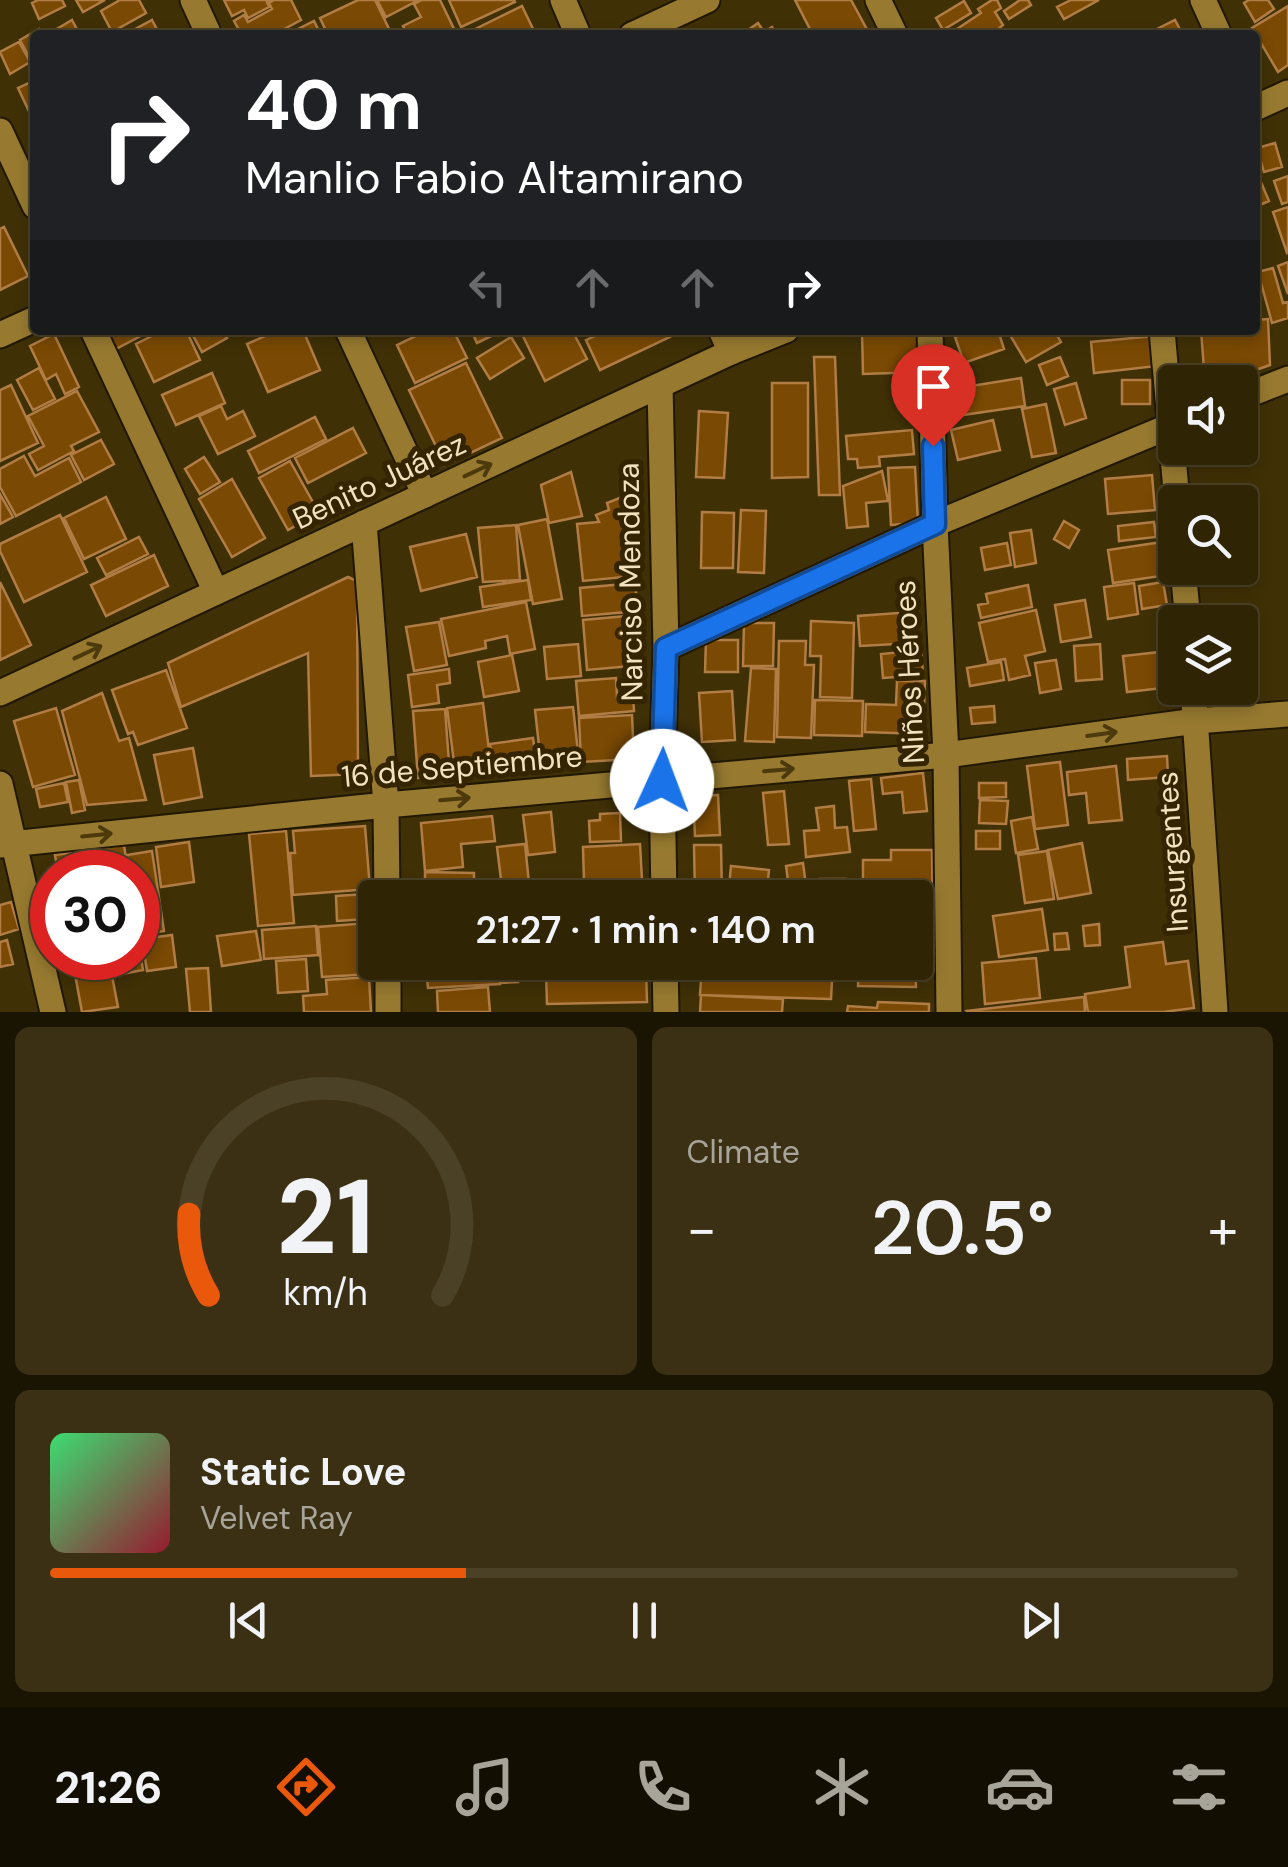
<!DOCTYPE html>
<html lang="en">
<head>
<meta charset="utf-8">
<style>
	body { margin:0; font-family:"DM Sans",sans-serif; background:#3b3013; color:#f1f3f6; height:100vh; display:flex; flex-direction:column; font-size:38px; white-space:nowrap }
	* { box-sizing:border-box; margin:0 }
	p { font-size:32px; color:#a7a49a }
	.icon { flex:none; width:55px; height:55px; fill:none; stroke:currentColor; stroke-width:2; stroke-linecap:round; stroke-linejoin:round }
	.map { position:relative; height:1012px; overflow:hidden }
	.side { display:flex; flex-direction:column; gap:15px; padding:15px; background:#1a1402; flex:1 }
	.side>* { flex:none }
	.hud { position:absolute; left:30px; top:30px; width:1230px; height:305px; border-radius:10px; box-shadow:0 5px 15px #0003,0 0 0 2px #4a4126; background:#202124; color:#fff; overflow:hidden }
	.controls { position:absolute; left:1158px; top:365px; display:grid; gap:20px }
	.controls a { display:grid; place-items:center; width:100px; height:100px; border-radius:10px; background:#2f2404; box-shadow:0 5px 15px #0003,0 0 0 2px #4a4126; font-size:50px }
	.speed { position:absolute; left:30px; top:850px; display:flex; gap:20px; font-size:50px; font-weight:700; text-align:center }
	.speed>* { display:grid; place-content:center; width:130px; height:130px; border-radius:50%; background:#2f2404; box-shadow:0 5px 15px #0003,0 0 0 2px #4a4126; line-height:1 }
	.speed .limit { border:15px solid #d22; background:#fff; color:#111 }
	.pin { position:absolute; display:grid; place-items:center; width:85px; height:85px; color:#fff; margin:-102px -42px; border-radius:50% 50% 50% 0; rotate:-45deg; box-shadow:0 0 10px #0007 }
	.pin .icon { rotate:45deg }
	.me { position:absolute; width:110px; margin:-55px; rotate:2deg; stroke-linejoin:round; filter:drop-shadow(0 0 8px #0008) }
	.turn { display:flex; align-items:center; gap:35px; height:210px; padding:0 50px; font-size:45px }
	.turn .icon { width:130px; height:130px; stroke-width:2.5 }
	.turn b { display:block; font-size:70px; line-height:85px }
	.lanes { display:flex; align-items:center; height:95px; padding:0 50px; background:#0003; justify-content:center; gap:50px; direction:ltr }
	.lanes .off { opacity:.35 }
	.big { font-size:75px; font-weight:600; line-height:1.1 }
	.side .tile { flex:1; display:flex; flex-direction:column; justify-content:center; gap:15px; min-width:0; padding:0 35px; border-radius:15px; background:#3b3013 }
	.side .dial { align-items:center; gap:0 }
	.dial svg { height:260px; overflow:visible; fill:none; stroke:#4a4126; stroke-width:7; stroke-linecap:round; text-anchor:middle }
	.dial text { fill:#f1f3f6; stroke:none }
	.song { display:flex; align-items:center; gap:30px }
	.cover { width:120px; height:120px; border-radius:15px; background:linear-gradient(135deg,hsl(140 70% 55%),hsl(350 70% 35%)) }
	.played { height:10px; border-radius:5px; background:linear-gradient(90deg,#ea580c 35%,#4a4126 35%) }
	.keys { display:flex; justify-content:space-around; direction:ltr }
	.heat { display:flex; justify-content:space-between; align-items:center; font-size:55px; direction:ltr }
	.side .tiles { flex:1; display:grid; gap:15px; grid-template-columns:1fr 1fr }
	.tile:last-child { grid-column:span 2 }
	.trip { position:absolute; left:358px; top:880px; width:575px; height:100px; border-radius:10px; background:#2f2404; box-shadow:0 5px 15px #0003,0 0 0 2px #4a4126; font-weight:600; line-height:100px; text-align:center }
	.tabs { display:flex; height:160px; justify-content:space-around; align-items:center; background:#130e02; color:#a7a49a }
	.tabs .icon { width:70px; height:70px }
	.tabs .current { color:#ea580c }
	.tabs b { font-size:45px; color:#f1f3f6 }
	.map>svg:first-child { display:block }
	.building { fill:#7a4903; stroke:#b17d44; stroke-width:2.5 }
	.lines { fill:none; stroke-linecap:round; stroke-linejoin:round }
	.minor-casing { stroke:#211803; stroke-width:29 }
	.tertiary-casing { stroke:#211803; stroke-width:29 }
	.minor { stroke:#977a30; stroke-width:25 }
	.tertiary { stroke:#977a30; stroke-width:25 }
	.oneway { stroke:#4d3a0c }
	.route-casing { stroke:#114b97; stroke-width:25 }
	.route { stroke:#1a73e8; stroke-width:18 }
	.labels { text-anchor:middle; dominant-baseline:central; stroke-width:10; stroke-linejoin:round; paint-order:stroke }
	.street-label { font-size:30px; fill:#f2e2bf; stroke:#342500 }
</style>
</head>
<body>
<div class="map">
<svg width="1288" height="1012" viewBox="0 0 1288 1012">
	<rect width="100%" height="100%" fill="#3f3006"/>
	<path class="building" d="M38,0H62L65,6L39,19L32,3Z
		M76,0H105L83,12Z
		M120,0H139L146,13L112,32L101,11Z
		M224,0H271L267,2L269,7L248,18L244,10L232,16Z
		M274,0H291L301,20L273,35H242L234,21L244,15L248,22L272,9L269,3Z
		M358,0H375L392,35H328L320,18Z
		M377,0H419L386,17Z
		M422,0H440L457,35H408L403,26L421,17L414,4Z
		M449,0H514L515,2L461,27Z
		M795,0H851L870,35H813Z
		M992,0H997L1001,8L995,12L1003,25L991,35H948L981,13L978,9Z
		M1020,0H1028L1031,5L1009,19L1004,11Z
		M1071,0H1099L1064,19L1057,7Z
		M1249,0H1268L1274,9L1255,22L1244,3Z
		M964,1L971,13L943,30L936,18Z
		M522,6L536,35H463Z
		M1288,6V65L1278,72L1252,28Z
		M72,20L80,35H51L50,33Z
		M152,20L160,35H124Z
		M1175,20L1183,35H1145Z
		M314,21L321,35H286Z
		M758,23L764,32L772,27L776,35H741Z
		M39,29L42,35H35V68L20,40Z
		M19,42L30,62L10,74L0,52Z
		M35,80V124L18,88Z
		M1275,143L1282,167L1264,172L1257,148Z
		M1255,168L1269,201L1255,207Z
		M1288,176V202L1282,204L1274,181Z
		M1288,207V252L1287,253L1273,212Z
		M4,227L28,276L0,290V229Z
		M1288,262V294L1278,266Z
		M1273,268L1283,303L1288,302V318L1272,323L1258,272Z
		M1268,319L1270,365L1221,382H1205L1201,330H1255V320Z
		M104,330H152L114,350Z
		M164,330H186L200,360L154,382L136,344Z
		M190,330H222L227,338L202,352Z
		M279,330H303L320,370L268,392L247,344Z
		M428,330H453L467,358L415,383L397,345Z
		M471,330H501L502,331L477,343Z
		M520,330H572L587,359L545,381Z
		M608,330H666L670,337L600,370L586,340Z
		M862,330H924V372L863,374Z
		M974,330H998L1004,349L964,363L955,337Z
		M1007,330H1054L1061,342L1026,362Z
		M54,334L79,387L65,394L56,374L46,380L30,346Z
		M1154,336L1157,366L1094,373L1091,342Z
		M511,337L524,358L490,379L477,358Z
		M814,357H835L840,495H819Z
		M1060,357L1068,376L1047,385L1039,365Z
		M466,363L502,438L445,465L409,390Z
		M39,368L55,399L33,410L17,380Z
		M212,373L225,403L176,425L162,395Z
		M1021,378L1025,406L956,416L952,389Z
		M1122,380H1150V404H1122Z
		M772,383H808V477L772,478Z
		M1076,383L1086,418L1065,425L1054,389Z
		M11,385L38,443L0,461V390Z
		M77,391L99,432L71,446L74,451L38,470L29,454L44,446L28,416Z
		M1046,404L1056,453L1032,457L1022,409Z
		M221,406L227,419L243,411L255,436L218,454L199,416Z
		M699,411L728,413L724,478L696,477Z
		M315,417L326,439L259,473L248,451Z
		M993,420L1000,450L958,460L951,430Z
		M353,428L366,453L308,483L295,458Z
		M912,430L914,454L879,457L880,466L858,468L857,459H848L846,436Z
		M101,440L114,464L84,480L71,455Z
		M24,456L35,476L69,458L81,482L16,516L0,487V469Z
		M204,457L220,482L200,494L185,469Z
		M290,461L319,513L288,530L259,478Z
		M915,467L918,523L891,525L888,468Z
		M882,471L888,501L866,503L868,526L847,528L843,486Z
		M571,472L582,516L549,523L541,485Z
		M1152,475L1155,510L1108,514L1105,479Z
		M232,479L265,538L232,557L199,499Z
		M0,494L13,517L0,524Z
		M627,495L633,510L619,516L620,519L629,518L635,576L583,581L577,524L599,522L596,515L609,510L607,503Z
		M106,497L126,539L84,559L64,518Z
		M741,510L766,511L764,573L738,572Z
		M702,512L734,513L733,568H701Z
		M60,515L87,572L24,602L0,551V544Z
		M547,519L562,599L533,604L518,525Z
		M1064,521L1079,530L1069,548L1054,539Z
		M1154,522L1156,537L1119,541L1118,526Z
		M516,525L520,580L483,582L478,528Z
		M1031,530L1036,563L1015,567L1010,533Z
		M466,534L477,577L421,591L410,547Z
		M139,537L148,554L106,575L97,558Z
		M1162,542L1167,575L1113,583L1108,550Z
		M1007,543L1011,565L985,570L981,548Z
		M154,555L168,586L106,616L91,585Z
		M348,577L357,581L358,774L311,776L308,653L181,707L168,663Z
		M528,580L531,600L483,607L480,587Z
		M0,582L31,645L0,660Z
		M1163,582L1167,605L1142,609L1139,586Z
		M635,583L638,611L582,616L580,588Z
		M1134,583L1138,614L1108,619L1104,587Z
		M1028,585L1032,607L981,618L978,605L988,603L986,594Z
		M1085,600L1091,637L1061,642L1055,605Z
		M526,602L535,649L510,654L507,636L485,641L486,648L449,656L441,619Z
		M1036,610L1045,651L1025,656L1030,675L1009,680L1005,659L988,662L979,623Z
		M912,612L914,643L860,646L858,616Z
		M637,615L642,665L587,670L583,620Z
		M811,621L854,623L852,698L820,697L821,656H810Z
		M439,622L447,665L414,671L406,627Z
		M744,623H774L773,666H743Z
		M706,640H738V672H705Z
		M779,641H806L805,665H814L811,738L777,737Z
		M578,644L581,676L547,679L544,647Z
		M1100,644L1102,679L1076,681L1074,646Z
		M921,650L923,675L883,678L881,654Z
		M1169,651L1172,687L1127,692L1123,656Z
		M512,655L519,691L484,697L478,662Z
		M1056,660L1061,689L1040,693L1035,663Z
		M1001,662L1004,680L970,686L967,668Z
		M751,668L776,669L774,742L745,741Z
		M449,669L450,683L437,685L439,703L412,707L408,675Z
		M166,670L187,728L138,745L133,732L128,734L112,690Z
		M1240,677L1242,697L1217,700L1216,688H1240Z
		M616,678L617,697L633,696L634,711L579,716L576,681Z
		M897,681H925L923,734L865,732L866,704L896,705Z
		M732,691L735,740L702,742L699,693Z
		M102,693L119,741L129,738L146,800L87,805L62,711Z
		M815,700L863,701L862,736L814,735Z
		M483,703L492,774L456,778L447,708Z
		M994,706L995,722L972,724L970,708Z
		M573,707L579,761L541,764L535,710Z
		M56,708L75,775L33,787L14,721Z
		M445,709L450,776L418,778L413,711Z
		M632,715L634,759L581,762L579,718Z
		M533,738L537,768L494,774L490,744Z
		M193,748L202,797L164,804L154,755Z
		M1167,756L1168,777L1128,780L1127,759Z
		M1060,762L1068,825L1035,829L1027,766Z
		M1116,766L1122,820L1089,823L1086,793L1069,795L1067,772Z
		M923,773L927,811L904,813L902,792L883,794L881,778Z
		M871,779L876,829L854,831L849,781Z
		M79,780L85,810L72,813L66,782Z
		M64,783L68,802L40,807L36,789Z
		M979,783H1006V797L979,798Z
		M784,791L789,844L768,845L763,793Z
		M718,795L720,835L695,836L693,796Z
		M980,800L1008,801L1006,824L979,823Z
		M834,806L835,828L847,827L850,852L806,857L804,831L819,830L816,808Z
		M551,812L555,852L528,855L523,815Z
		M620,813L621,841L590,842L589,821L600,820V814Z
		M492,816L495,841L461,844L463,867L425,871L421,823Z
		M1032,817L1038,849L1016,853L1011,821Z
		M365,826L370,889L293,895L290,853H295L293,831Z
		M286,831L294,923L258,926L249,834Z
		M976,831H1000V849H976Z
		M189,842L194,882L161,887L156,847Z
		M1082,843L1091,893L1058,899L1048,850Z
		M525,844L530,893L503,896L497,847Z
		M640,844L642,880L584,882L583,847Z
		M124,845L128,872H58L55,855Z
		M694,845H721L722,898H695Z
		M891,850H932L933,931H915V898H863V860H891Z
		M152,851L164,931L140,935L138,872H130L127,855Z
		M1047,851L1054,899L1025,903L1018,855Z
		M803,863L806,886L789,888L786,866Z
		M731,866L769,870L766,898H728Z
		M425,872L474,873V898H425Z
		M820,879H846V898H820Z
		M592,885H624V898H592Z
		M366,894L367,919L337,921L336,896Z
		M11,902L19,929L0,935V905Z
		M1042,909L1048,950L999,957L993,916Z
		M368,923L371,974L322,977L318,927Z
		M1099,924L1100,945L1085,946L1083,926Z
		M316,926L318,955L264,959L262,930Z
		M256,931L261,960L222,966L217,936Z
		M1067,933L1069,949L1055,950L1054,934Z
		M172,935L176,967L147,971L142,939Z
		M7,940L13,964L0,967V942Z
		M915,940L916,987L858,986L859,962H915Z
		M138,941L143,970L112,976L118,1007L82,1012L72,958H138Z
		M1163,942L1166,964L1188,961L1194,1008L1163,1012H1088L1085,994L1130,987L1125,947Z
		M1036,958L1040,998L985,1004L982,963Z
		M306,959L308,991L278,993L276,961Z
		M419,962H499L500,984L428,988L426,968H420Z
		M500,962H517L518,982L501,983Z
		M563,962H649V966L563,970Z
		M804,962H833L831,999L700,995L702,965L803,969Z
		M208,968L211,1012H190L186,969Z
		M646,969L647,1002L547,1004L546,972Z
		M369,977L371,1012H304L303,996L327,994L326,980Z
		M488,987L490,1012H438L437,991Z
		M701,995L783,999L782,1012H700Z
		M1084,997L1085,1012H968L967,1011Z
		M878,1002L929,1004V1012H847L848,1006L877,1008Z"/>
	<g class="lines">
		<g class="minor-casing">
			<path id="minor" d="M193,0L209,35
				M563,0L578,35
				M878,0L895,35
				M1203,0L1219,35
				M632,35L707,0
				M0,131L35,206
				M93,330L216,592
				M348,330L425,495
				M721,330L731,352
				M930,330L935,524L946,755L949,1012
				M1162,330L1177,502
				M0,335L35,319
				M660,386L666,648L662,781L664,898
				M1240,398L1288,379
				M364,523L386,805L387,898
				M1183,568L1188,622
				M666,648L935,524L1175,424
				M1193,688L1215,1012
				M0,784L53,1012
				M0,845L386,805L946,755L1196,721L1288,714
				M388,962V1012
				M665,962L666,1012"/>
		</g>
		<g class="tertiary-casing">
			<path id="tertiary" d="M1255,108L1288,93
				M0,693L731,352L786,330"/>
		</g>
		<use href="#minor" class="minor"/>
		<use href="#tertiary" class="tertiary"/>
	</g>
	<defs><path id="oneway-shaft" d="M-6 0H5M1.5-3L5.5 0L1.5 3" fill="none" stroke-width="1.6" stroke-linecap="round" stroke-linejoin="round" transform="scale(2.5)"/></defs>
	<g class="oneway">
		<use href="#oneway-shaft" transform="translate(478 470) rotate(-25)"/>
		<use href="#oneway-shaft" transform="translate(88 652) rotate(-25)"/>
		<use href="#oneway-shaft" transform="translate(1102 734) rotate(-8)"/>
		<use href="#oneway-shaft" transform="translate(779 770) rotate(-5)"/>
		<use href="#oneway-shaft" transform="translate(455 799) rotate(-5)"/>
		<use href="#oneway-shaft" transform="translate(97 835) rotate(-6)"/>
	</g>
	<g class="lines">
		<g class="route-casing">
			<path id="route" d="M662,781L666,648L935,524L933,446"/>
		</g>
		<use href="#route" class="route"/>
	</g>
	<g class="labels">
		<g class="street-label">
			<text transform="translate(379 481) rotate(-25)">Benito Juárez</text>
			<text transform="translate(630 582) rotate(-91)">Narciso Mendoza</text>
			<text transform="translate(909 672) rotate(-93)">Niños Héroes</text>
			<text transform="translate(462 766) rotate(-5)">16 de Septiembre</text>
			<text transform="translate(1172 852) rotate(-94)">Insurgentes</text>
		</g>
	</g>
</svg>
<div class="controls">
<a><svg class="icon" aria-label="sound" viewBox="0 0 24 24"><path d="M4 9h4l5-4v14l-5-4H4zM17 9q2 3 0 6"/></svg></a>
<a><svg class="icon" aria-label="search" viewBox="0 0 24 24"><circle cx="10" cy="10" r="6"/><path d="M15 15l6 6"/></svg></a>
<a><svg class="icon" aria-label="layers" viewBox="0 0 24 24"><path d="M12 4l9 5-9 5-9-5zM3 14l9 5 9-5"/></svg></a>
</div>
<div class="speed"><div class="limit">30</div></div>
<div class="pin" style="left:933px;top:446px;background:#d93025"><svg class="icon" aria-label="arrive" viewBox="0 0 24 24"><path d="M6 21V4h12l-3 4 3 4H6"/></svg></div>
<svg class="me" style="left:662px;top:781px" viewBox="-20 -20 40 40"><circle r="19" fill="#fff"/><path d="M0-13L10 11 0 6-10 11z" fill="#1a73e8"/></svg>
<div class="trip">21:27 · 1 min · 140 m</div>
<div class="hud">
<div class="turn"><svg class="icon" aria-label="right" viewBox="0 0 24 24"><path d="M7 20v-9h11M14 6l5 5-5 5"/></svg><div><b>40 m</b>Manlio Fabio Altamirano</div></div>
<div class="lanes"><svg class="icon off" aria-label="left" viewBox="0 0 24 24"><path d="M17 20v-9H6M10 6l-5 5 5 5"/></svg><svg class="icon off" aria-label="ahead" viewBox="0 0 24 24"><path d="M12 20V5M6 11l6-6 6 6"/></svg><svg class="icon off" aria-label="ahead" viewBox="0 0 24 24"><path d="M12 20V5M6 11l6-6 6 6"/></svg><svg class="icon" aria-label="right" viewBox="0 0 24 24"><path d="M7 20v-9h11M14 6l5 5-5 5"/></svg></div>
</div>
</div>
<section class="side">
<div class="tiles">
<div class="tile dial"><svg viewBox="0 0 100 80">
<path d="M14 69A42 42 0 1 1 86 69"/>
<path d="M14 69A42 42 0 0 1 8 44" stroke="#ea580c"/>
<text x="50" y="56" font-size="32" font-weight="700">21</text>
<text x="50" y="72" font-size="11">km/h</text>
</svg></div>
<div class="tile"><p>Climate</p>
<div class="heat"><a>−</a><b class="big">20.5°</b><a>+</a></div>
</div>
<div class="tile">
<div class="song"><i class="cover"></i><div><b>Static Love</b><p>Velvet Ray</p></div></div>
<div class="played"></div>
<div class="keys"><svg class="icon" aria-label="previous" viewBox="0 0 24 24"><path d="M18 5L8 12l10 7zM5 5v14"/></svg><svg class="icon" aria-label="pause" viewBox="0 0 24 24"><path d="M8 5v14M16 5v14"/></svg><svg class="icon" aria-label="next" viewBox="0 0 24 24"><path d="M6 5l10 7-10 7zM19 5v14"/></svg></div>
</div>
</div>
</section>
<nav class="tabs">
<b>21:26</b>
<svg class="icon current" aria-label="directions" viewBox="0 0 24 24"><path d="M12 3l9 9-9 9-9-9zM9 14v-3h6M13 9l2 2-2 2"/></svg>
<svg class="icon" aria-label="music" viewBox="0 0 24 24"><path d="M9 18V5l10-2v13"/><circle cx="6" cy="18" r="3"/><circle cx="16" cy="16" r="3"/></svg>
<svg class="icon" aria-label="phone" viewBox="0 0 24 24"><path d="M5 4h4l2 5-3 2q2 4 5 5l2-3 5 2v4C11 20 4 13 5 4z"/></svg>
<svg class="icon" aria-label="climate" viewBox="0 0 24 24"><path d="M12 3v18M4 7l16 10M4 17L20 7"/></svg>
<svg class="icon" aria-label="car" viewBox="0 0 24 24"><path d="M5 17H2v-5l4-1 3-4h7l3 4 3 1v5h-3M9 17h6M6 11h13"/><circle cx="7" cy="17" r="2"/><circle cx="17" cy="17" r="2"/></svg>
<svg class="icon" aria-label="filters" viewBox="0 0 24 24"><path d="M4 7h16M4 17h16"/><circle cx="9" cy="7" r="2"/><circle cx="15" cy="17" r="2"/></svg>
</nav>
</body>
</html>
